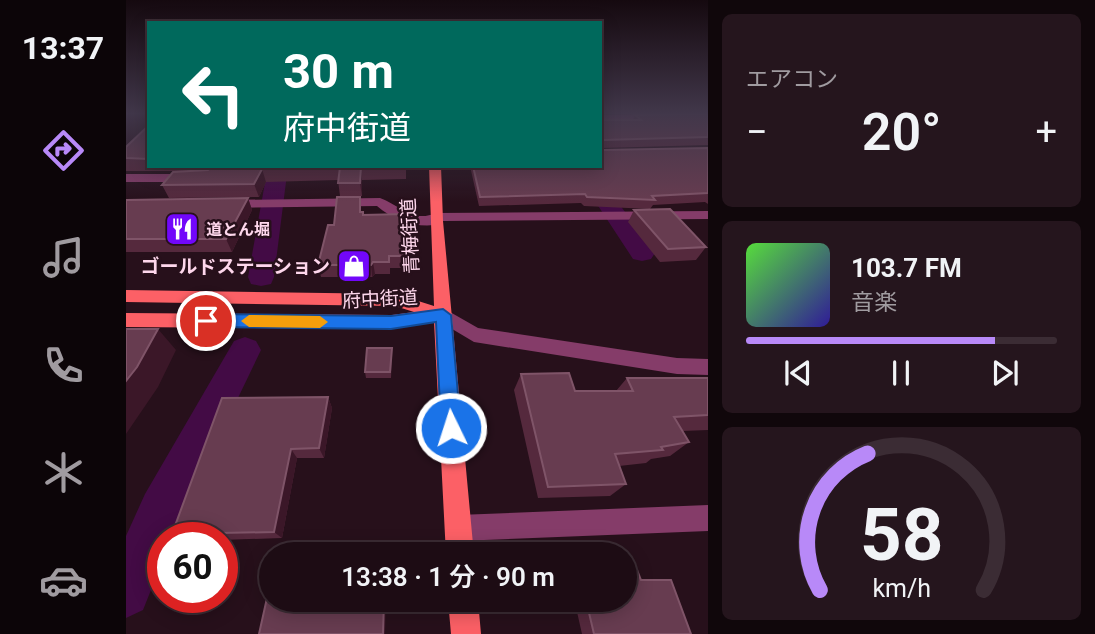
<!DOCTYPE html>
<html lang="ja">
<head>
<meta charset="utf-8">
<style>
	body { margin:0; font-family:Roboto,"Noto Sans JP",sans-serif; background:#25151d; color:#f1f3f6; height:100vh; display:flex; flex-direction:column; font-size:26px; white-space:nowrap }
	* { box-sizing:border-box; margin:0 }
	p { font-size:23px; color:#a09ba0 }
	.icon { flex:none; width:38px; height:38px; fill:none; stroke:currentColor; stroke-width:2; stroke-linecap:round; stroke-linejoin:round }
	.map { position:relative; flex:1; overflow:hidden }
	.sheet { display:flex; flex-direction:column; gap:14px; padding:14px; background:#10070b; width:387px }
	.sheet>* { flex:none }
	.hud { position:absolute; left:21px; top:21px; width:455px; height:147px; border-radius:0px; box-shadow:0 4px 18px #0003,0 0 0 2px #3b2c34; background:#00695c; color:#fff; overflow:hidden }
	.speed { position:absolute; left:21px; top:522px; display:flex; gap:14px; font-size:35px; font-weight:700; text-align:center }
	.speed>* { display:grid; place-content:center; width:91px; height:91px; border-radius:50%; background:#1d0c14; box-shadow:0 4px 18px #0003,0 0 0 2px #3b2c34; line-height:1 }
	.speed .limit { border:10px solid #d22; background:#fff; color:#111 }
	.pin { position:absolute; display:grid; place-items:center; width:60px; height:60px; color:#fff; margin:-30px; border:4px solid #fff; border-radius:50%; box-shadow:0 2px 7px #0007 }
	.me { position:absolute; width:77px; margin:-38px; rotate:356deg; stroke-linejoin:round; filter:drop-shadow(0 0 5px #0008) }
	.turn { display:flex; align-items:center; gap:24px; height:147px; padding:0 21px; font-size:32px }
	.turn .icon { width:91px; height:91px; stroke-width:2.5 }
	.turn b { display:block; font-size:49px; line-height:60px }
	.big { font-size:52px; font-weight:600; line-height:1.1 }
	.sheet .card { flex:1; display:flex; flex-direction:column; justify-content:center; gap:10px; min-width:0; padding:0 24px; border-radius:10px; background:#25151d }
	.sheet .dial { align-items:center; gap:0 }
	.dial svg { height:182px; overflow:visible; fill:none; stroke:#3b2c34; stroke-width:7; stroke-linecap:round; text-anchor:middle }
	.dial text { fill:#f1f3f6; stroke:none }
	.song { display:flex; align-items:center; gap:21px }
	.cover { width:84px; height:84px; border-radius:10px; background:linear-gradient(135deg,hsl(110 70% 55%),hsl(250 70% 35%)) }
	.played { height:7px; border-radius:4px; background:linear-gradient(90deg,#b889f8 80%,#3b2c34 80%) }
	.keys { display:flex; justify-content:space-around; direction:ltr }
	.heat { display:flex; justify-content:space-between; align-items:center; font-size:38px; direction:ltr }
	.trip { position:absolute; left:133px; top:542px; width:378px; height:70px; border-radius:35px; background:#1d0c14; box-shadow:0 4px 18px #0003,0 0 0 2px #3b2c34; font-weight:600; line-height:70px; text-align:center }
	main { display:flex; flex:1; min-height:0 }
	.tab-bar { display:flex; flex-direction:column; width:126px; justify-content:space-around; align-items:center; background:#0c0508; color:#a09ba0 }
	.tab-bar .icon { width:49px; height:49px }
	.tab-bar .on { color:#b889f8 }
	.tab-bar b { font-size:32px; color:#f1f3f6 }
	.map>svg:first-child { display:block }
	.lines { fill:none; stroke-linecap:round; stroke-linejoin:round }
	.canal { fill:#430b45; fill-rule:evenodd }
	.minor { fill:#853c69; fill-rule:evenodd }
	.major { fill:#fc6066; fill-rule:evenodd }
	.wall { fill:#55293d }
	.shaded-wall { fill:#3b1728 }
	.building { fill:#673c50; stroke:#7f5468; stroke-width:2 }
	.route { fill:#1a73e8; stroke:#114b97; stroke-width:2 }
	.slow { fill:#f59e0b }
	.labels { text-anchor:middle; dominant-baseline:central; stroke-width:5; stroke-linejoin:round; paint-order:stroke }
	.far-poi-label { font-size:16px; font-weight:bold; fill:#fed7ec; stroke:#27101b; text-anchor:start }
	.street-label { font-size:19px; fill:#fed7ec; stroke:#27101b }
	.poi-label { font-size:19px; font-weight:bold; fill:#fed7ec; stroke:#27101b; text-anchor:end }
</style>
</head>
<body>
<main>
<nav class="tab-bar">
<b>13:37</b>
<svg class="icon on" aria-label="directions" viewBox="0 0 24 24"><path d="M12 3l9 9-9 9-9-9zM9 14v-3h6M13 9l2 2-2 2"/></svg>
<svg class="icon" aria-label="music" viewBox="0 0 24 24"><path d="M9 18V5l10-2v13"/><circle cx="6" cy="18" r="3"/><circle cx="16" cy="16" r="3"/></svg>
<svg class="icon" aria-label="phone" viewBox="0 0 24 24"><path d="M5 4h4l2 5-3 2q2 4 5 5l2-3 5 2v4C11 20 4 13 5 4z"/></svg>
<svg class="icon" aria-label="climate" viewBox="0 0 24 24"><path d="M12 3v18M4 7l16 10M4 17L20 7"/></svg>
<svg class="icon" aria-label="car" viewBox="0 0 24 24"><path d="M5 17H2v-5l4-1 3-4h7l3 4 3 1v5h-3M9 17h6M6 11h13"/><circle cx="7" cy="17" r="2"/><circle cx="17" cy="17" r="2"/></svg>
</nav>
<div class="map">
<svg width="583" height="634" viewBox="0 0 583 634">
	<rect width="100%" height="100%" fill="#27101b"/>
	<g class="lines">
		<path class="canal" d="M142,166H162L148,277L145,284L135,286L125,284L122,277Z
			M446,166H465L525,247L529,253L525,259L516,261L507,259Z
			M119,337L130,341L135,350L45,537H37V560L17,610L0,618V536L19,494L108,341Z"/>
		<path class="minor" d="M474,115L530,114L535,117L530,120L474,121Z
			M0,174H65L71,178L65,182H0Z
			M254,198C275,206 287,223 310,213L583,211V219L317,221L315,224C292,229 268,221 251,206L99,208L93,204L99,200Z
			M317,308L352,328L551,358L583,359V375L551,374L348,342L311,320L308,315L311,310Z
			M583,505V531L332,541L323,537L319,528L323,519L332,515Z"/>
		<path class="major" d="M303,166H315L317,221L348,555H320L308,322L266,329L0,327V313L266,315L288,312L269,306L0,302V290L270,294L308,306Z
			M322,600H352L355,634H325Z"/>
	</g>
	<path class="wall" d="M582,114V145L476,148L475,150L582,148V204L579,202L527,205L524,209L458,206L455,203L353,206L344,166H474V120H507L509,115Z
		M23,125V166H85L81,170L280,166V179L236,180V196H214L212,180L140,182L133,197L43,198L36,185L56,171H0V147Z
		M122,198L126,210L106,252H0V200Z
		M508,210L580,247L570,260L534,262L502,222Z
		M235,212L237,215L278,214V268H264V274H249L246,277H195L192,265L208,225Z
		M266,354L265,378H240L239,372Z
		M395,374L449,391H490L501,378H582V430L556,431L563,442L544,456L525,459L520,463L493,466L500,484L484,496L412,498L388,390Z
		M202,397L206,408L198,458H171L156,538L96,540V537H53L46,534Z
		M515,580L565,634H456L449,603L460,600H499Z"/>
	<path class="shaded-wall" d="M76,166H85L79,171Z
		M235,167L236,180V196L234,183Z
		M136,169L140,182L133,197L128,184Z
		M122,198L126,210L106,252L100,239Z
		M247,262L249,274L246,277L245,265Z
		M32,329L50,350L32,387L0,434V381Z
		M202,397L206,408L198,458L193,448Z
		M165,449L171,458L156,538L148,532Z
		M258,600H260L259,634H257Z"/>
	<path class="building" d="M582,114V137L477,140L475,150L582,148V193L526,196L529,200L461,197L459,194L354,197L347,166H474V120H515L509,115Z
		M23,125V159L0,158V147Z
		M85,166H269L235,167L234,183H212L214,167L136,169L128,184L36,185L47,172L82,170Z
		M211,197H234V212H237V215L278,214V256H263V262H247L245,265H192L202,225H208Z
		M122,198L100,239H0V200Z
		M544,209L580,247L542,249L508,210Z
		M0,329H32L11,367L0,381Z
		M241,348H266L264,372H239Z
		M443,373L449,391H507L501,378H582V415L548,417L563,442L535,447L537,450L489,454L500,484L422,487L395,374Z
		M202,397L193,448L165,449L148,532L46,534L96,398Z
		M499,570H511L515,580H545L565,634H468L460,600H499Z
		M145,580V600H258L257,634H133Z"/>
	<linearGradient id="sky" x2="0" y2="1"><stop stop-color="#15090f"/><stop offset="0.56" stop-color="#41374a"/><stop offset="1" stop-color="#41374a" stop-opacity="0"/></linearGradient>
	<rect width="583" height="202" fill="url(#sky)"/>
	<path class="route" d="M317,309L325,315L335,428L332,434L325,437L318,434L315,428L310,322L265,329L80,327L72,321L80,314L265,316Z"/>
	<path class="slow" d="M123,315L194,316L202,322L194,328L123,327L115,321Z"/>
	<defs>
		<g id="restaurant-square" transform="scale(1.75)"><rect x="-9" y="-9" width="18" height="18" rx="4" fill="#7207fa" stroke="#27101b"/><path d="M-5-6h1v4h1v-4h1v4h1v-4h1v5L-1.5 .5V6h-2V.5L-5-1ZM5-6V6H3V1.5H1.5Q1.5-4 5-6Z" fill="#fff"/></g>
		<g id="shop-square" transform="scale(1.75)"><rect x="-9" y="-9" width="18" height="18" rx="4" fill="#7207fa" stroke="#27101b"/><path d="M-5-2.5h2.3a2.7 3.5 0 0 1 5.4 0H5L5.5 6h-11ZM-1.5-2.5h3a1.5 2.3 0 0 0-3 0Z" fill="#fff"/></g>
	</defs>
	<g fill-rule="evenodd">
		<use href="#restaurant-square" x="56" y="229"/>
		<use href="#shop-square" x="228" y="266"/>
	</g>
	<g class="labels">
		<g class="far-poi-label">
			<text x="80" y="229">道とん堀</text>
		</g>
		<g class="street-label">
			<text transform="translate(284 236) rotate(-93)">青梅街道</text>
			<text transform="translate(254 299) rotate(-3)">府中街道</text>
		</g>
		<g class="poi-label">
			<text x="204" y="266">ゴールドステーション</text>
		</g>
	</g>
</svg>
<div class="speed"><div class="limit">60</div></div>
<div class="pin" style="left:80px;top:321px;background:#d93025"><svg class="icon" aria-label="arrive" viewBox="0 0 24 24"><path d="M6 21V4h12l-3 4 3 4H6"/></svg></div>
<svg class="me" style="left:325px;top:428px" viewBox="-20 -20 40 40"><circle r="17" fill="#1a73e8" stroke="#fff" stroke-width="3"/><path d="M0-11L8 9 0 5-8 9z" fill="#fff"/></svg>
<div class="trip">13:38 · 1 分 · 90 m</div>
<div class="hud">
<div class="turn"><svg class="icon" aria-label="left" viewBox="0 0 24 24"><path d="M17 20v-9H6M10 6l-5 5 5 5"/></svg><div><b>30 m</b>府中街道</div></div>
</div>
</div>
<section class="sheet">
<div class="card"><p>エアコン</p>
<div class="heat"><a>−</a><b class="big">20°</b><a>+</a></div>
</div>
<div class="card">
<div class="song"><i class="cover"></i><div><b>103.7 FM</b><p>音楽</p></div></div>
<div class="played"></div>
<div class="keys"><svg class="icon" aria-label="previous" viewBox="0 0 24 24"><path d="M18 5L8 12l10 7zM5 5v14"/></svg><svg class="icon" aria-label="pause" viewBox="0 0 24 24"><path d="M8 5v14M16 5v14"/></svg><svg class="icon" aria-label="next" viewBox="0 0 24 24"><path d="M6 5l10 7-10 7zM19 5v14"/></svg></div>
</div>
<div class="card dial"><svg viewBox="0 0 100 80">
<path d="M14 69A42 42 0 1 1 86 69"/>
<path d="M14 69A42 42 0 0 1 35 9" stroke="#b889f8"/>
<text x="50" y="56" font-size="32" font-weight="700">58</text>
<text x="50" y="72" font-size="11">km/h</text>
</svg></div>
</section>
</main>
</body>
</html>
